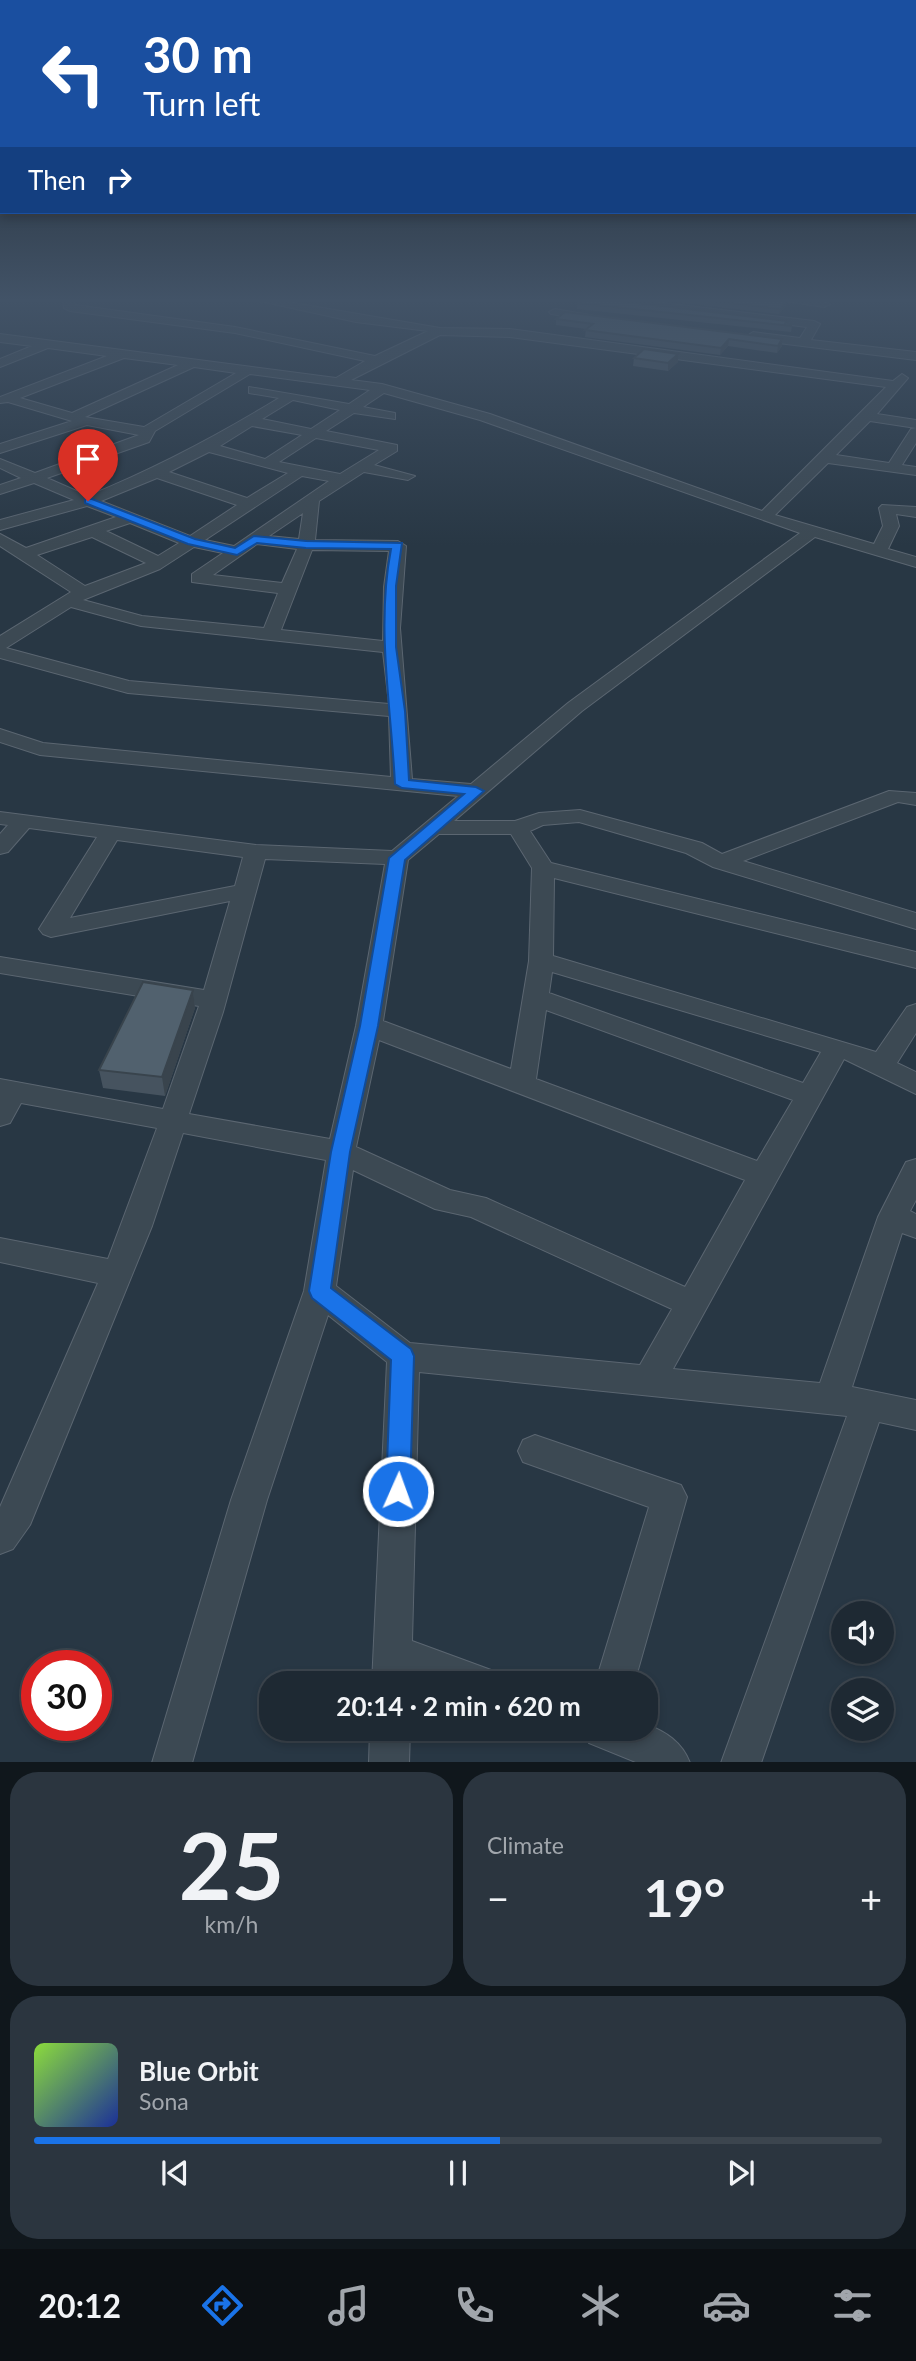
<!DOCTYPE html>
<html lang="en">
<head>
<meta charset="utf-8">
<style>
	body { margin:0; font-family:Lato,sans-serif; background:#2b353f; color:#f1f3f6; height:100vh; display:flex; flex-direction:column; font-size:26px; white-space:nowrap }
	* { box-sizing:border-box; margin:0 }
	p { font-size:23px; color:#a1a6ac }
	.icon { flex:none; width:38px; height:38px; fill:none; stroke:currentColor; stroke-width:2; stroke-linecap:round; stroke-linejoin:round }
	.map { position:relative; height:1762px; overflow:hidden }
	.drawer { display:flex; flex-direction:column; gap:10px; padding:10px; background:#10171c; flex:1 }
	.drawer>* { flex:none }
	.top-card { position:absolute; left:0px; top:0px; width:917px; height:214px; box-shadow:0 4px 10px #0003,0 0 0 2px #3c454e; background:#1a4fa0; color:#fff; overflow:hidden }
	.controls { position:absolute; left:831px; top:1601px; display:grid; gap:14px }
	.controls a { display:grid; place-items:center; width:63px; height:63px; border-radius:50%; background:#1e2933; box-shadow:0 4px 10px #0003,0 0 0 2px #3c454e; font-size:35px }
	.speed { position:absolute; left:21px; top:1650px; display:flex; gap:14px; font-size:35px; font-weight:700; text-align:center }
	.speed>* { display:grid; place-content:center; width:91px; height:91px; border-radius:50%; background:#1e2933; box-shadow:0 4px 10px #0003,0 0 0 2px #3c454e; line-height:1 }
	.speed .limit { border:10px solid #d22; background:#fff; color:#111 }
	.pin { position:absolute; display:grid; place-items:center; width:60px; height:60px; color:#fff; margin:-72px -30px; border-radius:50% 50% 50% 0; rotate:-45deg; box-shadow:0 0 7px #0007 }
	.pin .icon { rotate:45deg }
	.me { position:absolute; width:77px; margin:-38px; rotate:2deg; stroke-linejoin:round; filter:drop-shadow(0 0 5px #0008) }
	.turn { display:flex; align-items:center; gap:24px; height:147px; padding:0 28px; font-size:32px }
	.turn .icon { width:91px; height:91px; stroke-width:2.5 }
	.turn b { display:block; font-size:49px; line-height:60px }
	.then { display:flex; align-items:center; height:66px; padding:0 28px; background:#0003; gap:14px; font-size:26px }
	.big { font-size:52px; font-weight:700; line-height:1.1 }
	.drawer .tile { flex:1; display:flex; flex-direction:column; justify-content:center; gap:10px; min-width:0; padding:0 24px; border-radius:28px; background:#2b353f }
	.drawer .dial { align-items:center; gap:0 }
	.dial b { font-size:91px; line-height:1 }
	.song { display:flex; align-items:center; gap:21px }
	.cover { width:84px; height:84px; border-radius:10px; background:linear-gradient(135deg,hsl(90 70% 55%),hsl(230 70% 35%)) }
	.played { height:7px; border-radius:4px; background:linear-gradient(90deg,#1a73e8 55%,#3c454e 55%) }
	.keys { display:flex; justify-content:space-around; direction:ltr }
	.heat { display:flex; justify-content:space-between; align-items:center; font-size:38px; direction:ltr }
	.drawer .tiles { flex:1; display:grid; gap:10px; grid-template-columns:1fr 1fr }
	.tile:last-child { grid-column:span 2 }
	.trip { position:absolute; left:259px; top:1671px; width:399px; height:70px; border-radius:28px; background:#1e2933; box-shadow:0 4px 10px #0003,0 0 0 2px #3c454e; font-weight:700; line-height:70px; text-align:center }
	.tabs { display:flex; height:112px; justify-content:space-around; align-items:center; background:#0c1014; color:#a1a6ac }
	.tabs .icon { width:49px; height:49px }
	.tabs .current { color:#1a73e8 }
	.tabs b { font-size:32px; color:#f1f3f6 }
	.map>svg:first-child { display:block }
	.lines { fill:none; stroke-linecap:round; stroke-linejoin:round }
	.street-casing { stroke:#5b6671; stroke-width:2 }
	.street { fill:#3c4953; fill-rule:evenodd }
	.wall { fill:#46535f }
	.shaded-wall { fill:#39444d }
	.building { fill:#51616e; stroke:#39444d; stroke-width:2 }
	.route { fill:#1a73e8; stroke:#114b97; stroke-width:2 }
</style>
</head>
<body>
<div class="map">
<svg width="916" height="1763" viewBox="0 0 916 1763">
	<rect width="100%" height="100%" fill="#283744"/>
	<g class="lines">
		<g class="street-casing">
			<path id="street" d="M63,300H74L75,305L235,327L375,356L428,331L356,322L255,300H276L440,328L510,329L893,381L902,374L908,378L877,414L916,420V443L902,465L916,467V475L828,463L775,515L874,544L883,526L879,508L882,505L916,507V517L896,514L899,526L888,549L916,557V567L815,537L582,711L454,821H515L539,813L580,810L702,843L722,854L889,791L916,793V805L898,802L743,861L916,913V929L713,867L686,853L579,822L543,825L530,831L551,863L916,952V968L554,878L553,956L876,1052L907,1007L916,1004V1033L897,1063L916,1072V1094L844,1059L673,1369L820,1383L878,1217L906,1162L916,1159V1200L910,1211L916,1214V1238L902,1233L852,1387L916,1400V1430L879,1422L761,1763H721L847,1416L419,1372L412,1641L491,1670L496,1684H423L411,1679L410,1684H372L387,1362L328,1315L267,1500L192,1763H152L231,1500L304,1291L326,1160L183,1133L152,1226L30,1525L13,1549L0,1554V1507L98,1283L0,1262V1238L108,1259L157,1128L21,1103L10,1123L0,1126V1079L163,1109L199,1006L0,973V957L204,990L230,901L51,937L43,934L39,929L97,837L29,828L8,852L0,854V834L8,825L0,824V812L256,845L392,851L458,796L40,755L0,742V729L43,743L391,777L389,716L128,693L0,658V636L71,592L0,546V534L26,548L116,517L87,506L0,530V520L74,500L34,483L0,494V485L21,478L0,468V459L35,473L139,435L87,425L0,453V444L72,421L8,402L0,403V397L107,356L48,348L0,367V359L32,346L0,342V334L336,378L365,361L235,333L70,311L64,308ZM440,335L510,337L886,387L762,511L490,414L382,384L351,380ZM124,358L178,365L72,413L20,398ZM194,367L236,373L144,427L85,417ZM250,374L370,390L349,404L249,387V393L279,398C217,436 156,468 88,496L47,478L149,442L155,431ZM384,393L480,420L800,533L568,703L471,784L412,779L400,628L406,546L398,541L315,540L319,501L364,472L408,480L415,476L374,465L397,451V445L326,431L354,413L395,419V413L363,407ZM293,400L340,410L311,429L262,419ZM870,421L916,428L911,429L889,463L836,455ZM252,426L302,435L265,459L220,446ZM316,438L379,450L340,474L279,462ZM209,452L288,473L247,498L169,472ZM302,476L329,481L234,546L205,540ZM157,478L237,505L190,536L101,501ZM303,513L299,539L269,536ZM130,523L179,543L158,556L106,531ZM92,537L146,563L85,586L37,555ZM257,544L297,549L282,583L213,575ZM194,547L223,553L192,574V582L278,593L264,628L142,616L83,600L160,569ZM312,550L389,551L384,587L383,641L281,630ZM71,607L141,626L383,652L389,704L129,681L6,648ZM439,834H511L532,868L529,961L511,1069L383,1021L408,860ZM117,840L243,857L235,886L70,918ZM265,859L385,864L356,1026L330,1139L189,1114L223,1012ZM552,972L821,1052L803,1083L549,993ZM546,1010L793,1100L757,1161L536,1079ZM379,1040L745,1180L685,1287L486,1198L450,1190L356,1147ZM353,1170L435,1209L471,1217L672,1309L640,1365L410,1343L336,1286Z
				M607,300H638L814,321L820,324L811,340L916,352V360L753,340L747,336L753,332L800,338L807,327L613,303Z
				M779,300H814L830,304L824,307Z
				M555,309L600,317L594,320L551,314L549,312Z
				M535,1435L681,1485L687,1497L634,1684H595L649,1507L523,1462L518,1451L523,1440Z
				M646,1724C666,1732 682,1742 690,1763H638L589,1743L583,1729H646Z
				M370,1729H410L409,1763H369Z"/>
		</g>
		<use href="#street" class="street"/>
	</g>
	<path class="wall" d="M657,300H788L787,304L779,314Z
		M577,303L787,321V325L792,326L791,332L577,309Z
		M556,319L782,346L777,353L728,346L720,355L585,337L586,329L556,325Z
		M678,354V362L668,371L633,366L634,358Z
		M193,990L195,1008L165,1096L103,1088L99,1070Z"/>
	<path class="shaded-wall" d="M788,300L787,304L779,314L780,309Z
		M729,339L728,346L720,355L721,348Z
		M782,339V346L777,353L778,346Z
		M678,354V362L668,371V363Z
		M193,990L195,1008L165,1096L162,1077Z"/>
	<path class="building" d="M582,300H612L787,321L784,325L792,326L577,303Z
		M704,300H787L780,309Z
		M565,312L782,339L778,346L729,339L721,348L585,330L593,324L556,319Z
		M644,349L678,354L668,363L634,358Z
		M143,982L193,990L162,1077L99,1070Z"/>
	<linearGradient id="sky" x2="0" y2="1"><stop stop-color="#161e25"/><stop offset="0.55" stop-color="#425367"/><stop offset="1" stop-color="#425367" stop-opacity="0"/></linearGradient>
	<rect width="916" height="546" fill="url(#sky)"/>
	<path class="route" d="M85,499H92L195,539L235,548L254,536L306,541L402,543L396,586V647L405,711L409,780L476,787L484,791L405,860L378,1026L350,1152L331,1288L411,1349L414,1356L410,1491L407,1499L398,1503L389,1499L386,1491L391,1360L312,1298L309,1291L331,1152L360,1026L389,858L464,794L402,788L395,784C391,705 376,627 391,549L306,548L257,543L237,555L188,544L85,503Z"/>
</svg>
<div class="controls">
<a><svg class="icon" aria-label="sound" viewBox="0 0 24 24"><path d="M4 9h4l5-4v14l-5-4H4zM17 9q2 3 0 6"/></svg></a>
<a><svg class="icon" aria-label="layers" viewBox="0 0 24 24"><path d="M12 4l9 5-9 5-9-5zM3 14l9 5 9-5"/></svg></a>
</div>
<div class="speed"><div class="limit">30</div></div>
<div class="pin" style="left:88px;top:501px;background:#d93025"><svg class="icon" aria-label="arrive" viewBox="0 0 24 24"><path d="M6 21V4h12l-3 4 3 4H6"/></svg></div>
<svg class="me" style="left:398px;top:1491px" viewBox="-20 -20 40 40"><circle r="17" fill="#1a73e8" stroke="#fff" stroke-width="3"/><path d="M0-11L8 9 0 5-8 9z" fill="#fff"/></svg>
<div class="trip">20:14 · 2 min · 620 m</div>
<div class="top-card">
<div class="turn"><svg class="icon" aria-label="left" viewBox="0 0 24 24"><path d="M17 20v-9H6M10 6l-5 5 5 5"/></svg><div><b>30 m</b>Turn left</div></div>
<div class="then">Then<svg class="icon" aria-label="right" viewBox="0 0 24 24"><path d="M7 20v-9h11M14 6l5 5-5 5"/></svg></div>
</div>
</div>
<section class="drawer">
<div class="tiles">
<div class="tile dial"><b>25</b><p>km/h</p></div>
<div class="tile"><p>Climate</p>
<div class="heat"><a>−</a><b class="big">19°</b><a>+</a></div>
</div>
<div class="tile">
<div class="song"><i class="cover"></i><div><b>Blue Orbit</b><p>Sona</p></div></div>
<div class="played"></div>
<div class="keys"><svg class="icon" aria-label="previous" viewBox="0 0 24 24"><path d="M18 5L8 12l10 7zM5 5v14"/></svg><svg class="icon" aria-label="pause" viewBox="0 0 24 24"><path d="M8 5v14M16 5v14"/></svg><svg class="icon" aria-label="next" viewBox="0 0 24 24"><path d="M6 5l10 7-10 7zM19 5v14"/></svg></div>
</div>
</div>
</section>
<nav class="tabs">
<b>20:12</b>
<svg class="icon current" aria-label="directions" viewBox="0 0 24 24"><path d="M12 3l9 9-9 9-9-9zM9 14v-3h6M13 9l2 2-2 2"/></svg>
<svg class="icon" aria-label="music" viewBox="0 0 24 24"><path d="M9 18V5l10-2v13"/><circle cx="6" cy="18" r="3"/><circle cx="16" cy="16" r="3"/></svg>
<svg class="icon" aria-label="phone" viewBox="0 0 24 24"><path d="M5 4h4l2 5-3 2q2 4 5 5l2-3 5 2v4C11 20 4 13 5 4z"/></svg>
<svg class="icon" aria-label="climate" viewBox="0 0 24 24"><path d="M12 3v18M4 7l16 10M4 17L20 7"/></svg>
<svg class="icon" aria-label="car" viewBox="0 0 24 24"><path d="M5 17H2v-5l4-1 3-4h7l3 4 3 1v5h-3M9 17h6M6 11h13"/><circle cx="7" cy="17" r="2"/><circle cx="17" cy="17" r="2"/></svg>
<svg class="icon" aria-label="filters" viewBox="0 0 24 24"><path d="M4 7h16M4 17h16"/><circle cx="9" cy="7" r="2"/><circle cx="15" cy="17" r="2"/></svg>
</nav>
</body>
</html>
